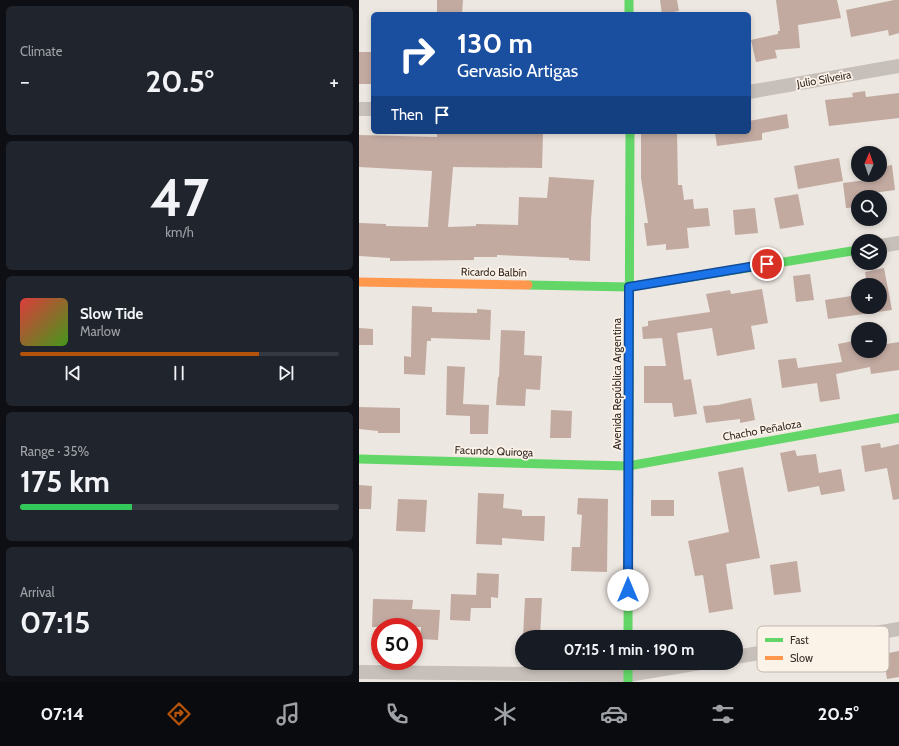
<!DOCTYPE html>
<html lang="en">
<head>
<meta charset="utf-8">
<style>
	body { margin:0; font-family:Cabin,sans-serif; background:#20242c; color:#f1f3f6; height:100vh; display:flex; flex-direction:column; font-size:15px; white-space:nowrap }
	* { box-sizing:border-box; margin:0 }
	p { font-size:13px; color:#9ea1a6 }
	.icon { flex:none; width:22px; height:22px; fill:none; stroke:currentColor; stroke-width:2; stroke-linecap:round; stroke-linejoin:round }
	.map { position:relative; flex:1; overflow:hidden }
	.sheet { display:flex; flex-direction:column; gap:6px; padding:6px; background:#0d0f14; width:359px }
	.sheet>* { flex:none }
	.top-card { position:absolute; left:12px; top:12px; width:380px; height:122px; border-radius:6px; box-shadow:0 2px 6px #0003; background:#1a4fa0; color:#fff; overflow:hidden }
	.needle { width:26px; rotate:2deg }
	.fabs { position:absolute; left:492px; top:146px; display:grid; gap:8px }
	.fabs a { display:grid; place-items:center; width:36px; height:36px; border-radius:50%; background:#171b24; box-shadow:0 2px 6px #0003; font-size:20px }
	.speed { position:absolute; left:12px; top:618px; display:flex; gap:8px; font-size:20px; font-weight:700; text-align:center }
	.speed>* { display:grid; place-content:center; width:52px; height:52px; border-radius:50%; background:#171b24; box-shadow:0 2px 6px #0003; line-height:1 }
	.speed .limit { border:6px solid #d22; background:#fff; color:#111 }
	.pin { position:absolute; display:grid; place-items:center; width:34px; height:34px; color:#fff; margin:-17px; border:2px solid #fff; border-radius:50%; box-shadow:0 1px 4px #0007 }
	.me { position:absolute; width:44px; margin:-22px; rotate:0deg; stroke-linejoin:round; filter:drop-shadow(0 0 3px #0008) }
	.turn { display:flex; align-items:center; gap:14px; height:84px; padding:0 20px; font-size:18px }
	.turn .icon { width:52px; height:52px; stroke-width:2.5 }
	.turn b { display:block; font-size:28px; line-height:34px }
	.then { display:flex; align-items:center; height:38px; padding:0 20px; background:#0003; gap:8px; font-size:15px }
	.big { font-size:30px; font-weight:700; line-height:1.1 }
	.sheet .tile { flex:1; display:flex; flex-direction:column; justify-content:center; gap:6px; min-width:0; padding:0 14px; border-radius:6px; background:#20242c }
	.sheet .dial { align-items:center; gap:0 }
	.dial b { font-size:52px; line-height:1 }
	.song { display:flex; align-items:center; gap:12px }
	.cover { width:48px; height:48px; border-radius:6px; background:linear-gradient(135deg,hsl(0 70% 55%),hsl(100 70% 35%)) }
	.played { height:4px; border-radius:2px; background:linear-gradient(90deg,#b45309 75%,#363941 75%) }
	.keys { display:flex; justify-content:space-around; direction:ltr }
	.heat { display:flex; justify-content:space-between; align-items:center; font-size:22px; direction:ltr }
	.charge { height:6px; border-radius:3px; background:linear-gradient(90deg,#34c759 35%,#363941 0) }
	.trip { position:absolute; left:156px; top:630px; width:228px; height:40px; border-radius:20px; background:#171b24; box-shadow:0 2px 6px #0003; font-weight:700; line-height:40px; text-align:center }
	.tabs { display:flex; height:64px; justify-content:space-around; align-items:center; background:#090b0e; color:#9ea1a6 }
	.tabs .icon { width:28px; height:28px }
	.tabs .selected { color:#b45309 }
	.tabs b { font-size:18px; color:#f1f3f6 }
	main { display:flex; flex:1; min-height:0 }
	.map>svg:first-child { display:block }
	.building { fill:#c2aaa1 }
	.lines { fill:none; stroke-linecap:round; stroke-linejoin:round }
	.street { stroke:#c7bfb9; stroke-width:14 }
	.fast { stroke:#63d668; stroke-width:9 }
	.slow { stroke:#ff974d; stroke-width:9 }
	.route-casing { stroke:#114b97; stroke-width:10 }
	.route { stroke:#1a73e8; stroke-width:7 }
	.labels { text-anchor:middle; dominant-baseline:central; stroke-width:3.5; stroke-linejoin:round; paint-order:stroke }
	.street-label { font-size:11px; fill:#382c27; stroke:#fbf2e8 }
	.key { fill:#fbf2e8; stroke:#c0b7ae; stroke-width:1 }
	.key-label { font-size:11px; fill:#382c27 }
</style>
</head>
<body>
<main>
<section class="sheet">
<div class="tile"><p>Climate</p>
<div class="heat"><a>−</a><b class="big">20.5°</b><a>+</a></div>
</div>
<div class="tile dial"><b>47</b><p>km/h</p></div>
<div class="tile">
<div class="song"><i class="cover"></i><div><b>Slow Tide</b><p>Marlow</p></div></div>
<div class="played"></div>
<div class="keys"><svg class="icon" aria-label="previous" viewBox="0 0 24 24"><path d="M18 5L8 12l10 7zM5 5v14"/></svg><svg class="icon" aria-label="pause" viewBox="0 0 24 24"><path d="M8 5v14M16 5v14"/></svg><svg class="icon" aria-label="next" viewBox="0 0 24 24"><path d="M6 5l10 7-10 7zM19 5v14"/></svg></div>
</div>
<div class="tile"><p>Range · 35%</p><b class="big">175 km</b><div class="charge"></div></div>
<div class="tile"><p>Arrival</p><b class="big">07:15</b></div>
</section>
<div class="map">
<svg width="540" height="682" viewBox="0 0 540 682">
	<rect width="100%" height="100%" fill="#ede7e1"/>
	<path class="building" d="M78,0H104L103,14H78Z
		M301,0H318L320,11L303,14Z
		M417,0H478L482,18L439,25L441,48L416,50L418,58L397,62L392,40L419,34V31H421Z
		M535,0H540V33L530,36L529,30L492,37L487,10Z
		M0,52H14V84H0Z
		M506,91L507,97L540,93V118L470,126L466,100L494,97L493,93Z
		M428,114L430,128L403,133V140L358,146L356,132H390V121Z
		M78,132L164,134V132L184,133L183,168L94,167L89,227L117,226V224L159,225L160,197L188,198L190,177L235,180L232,220L231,261L210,260V258L138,255V257H115V260L31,261V258L0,256V223L27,224V226L69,227L73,171L0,167V135L78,137Z
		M282,132H318L319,185H323L325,200L334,199L335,209L349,208L351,226L328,228L330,248L307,250V244L288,246L285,223H289L282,178Z
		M480,158L484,181L439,189L435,166Z
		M533,165L536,190L507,194V197H499V207L487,208L484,183L507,180L506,175H521V167Z
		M439,194L445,225L421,229L415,198Z
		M396,208L399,233L376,235L374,210Z
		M525,268L533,310L469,319L466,300L499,295V307H521V285H508L506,272Z
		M451,274L455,300L437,302L434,276Z
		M403,289L409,323L392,326L396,349L358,356L353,328L318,333L325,380L332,379L338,414L315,417L313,403H285V366H307L303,338L284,339L283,327L289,326V321L351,312L347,294L371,290L372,294Z
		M53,306L73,307V312L118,313V309L132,310L131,340L72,338V341H68L66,375L45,374V356L52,357Z
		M0,328L14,329V345H0Z
		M142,330L166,331L165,355L183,356L181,390L167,389L166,406L137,405L139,377H140Z
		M499,340V351H521V345L540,342V370L512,374L511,367L477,374L481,399L461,402L458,383L423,388L419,360L437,358L439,368L483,362L479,344Z
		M88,366L106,367L104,404L130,405L129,434H111V416L87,415Z
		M392,398L396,420L381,423V419L347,423L344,406L359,405Z
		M0,407L41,408V433H19V431L0,429Z
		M192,410L213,411L212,438H191Z
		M521,443L522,448L540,444V499L534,500L528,468L506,472L502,446Z
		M436,450L438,456L457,454L460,473L482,469L486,491L462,495L460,486L429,492L421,453Z
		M384,467L401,558L367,564L374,609L350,613L344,575L336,576L329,541L370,532L359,472Z
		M0,485L13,486L12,509H0Z
		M119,493L145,494L144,508L163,510V516H186L185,541L143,538V545L117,544Z
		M219,498L249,499L248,572L212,571L213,547H221L223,515L218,514Z
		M39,499L68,500L66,532L37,531Z
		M292,500H315V516H292Z
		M438,561L442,592L415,595L411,565Z
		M118,573L140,574L139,598L132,597V608H112L111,621L91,620L92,594L117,595Z
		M166,598H183L181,637H164Z
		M14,599L54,600L53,609L81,610L79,640L61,639L62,627H13Z
		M540,651V677L528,679L524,654Z"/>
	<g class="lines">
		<path class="street" d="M390,92L540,66
			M0,109H14
			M521,246L540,243
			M377,657L540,629
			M0,672L269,675L341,663"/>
		<path class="fast" d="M270,0V14
			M169,285L270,287L499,250
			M0,459L269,466L540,418
			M269,637L271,132
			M269,663V682"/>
		<path class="slow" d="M0,282L169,285"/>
	</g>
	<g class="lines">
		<g class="route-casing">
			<path id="route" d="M269,590L270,287L408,264"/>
		</g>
		<use href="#route" class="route"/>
	</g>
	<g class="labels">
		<g class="street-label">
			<text transform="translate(465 79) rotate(-10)">Julio Silveira</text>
			<text transform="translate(135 272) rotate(1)">Ricardo Balbín</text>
			<text transform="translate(258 384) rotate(-90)">Avenida República Argentina</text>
			<text transform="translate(403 430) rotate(-10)">Chacho Peñaloza</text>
			<text transform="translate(135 451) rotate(2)">Facundo Quiroga</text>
		</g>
	</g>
	<rect x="398" y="626" width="132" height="46" rx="6" class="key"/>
	<rect x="406" y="638" width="18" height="4" fill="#63d668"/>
	<rect x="406" y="656" width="18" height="4" fill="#ff974d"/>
	<g class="key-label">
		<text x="431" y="644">Fast</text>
		<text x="431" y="662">Slow</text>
	</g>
</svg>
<div class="fabs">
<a><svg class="needle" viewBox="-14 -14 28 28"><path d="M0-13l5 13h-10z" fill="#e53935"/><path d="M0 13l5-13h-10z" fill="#9ea1a6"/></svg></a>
<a><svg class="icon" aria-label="search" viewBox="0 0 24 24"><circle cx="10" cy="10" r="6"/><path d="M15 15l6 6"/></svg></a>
<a><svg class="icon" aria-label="layers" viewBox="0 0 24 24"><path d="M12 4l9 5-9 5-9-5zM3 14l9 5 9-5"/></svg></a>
<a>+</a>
<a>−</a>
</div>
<div class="speed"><div class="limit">50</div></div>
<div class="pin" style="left:408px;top:264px;background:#d93025"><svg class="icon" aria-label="arrive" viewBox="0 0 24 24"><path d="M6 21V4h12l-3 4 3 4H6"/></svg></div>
<svg class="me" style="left:269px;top:590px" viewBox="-20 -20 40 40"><circle r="19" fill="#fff"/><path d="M0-13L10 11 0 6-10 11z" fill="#1a73e8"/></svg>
<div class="trip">07:15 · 1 min · 190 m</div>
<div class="top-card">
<div class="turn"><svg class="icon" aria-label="right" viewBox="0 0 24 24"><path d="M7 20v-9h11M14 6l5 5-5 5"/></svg><div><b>130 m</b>Gervasio Artigas</div></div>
<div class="then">Then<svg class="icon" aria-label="arrive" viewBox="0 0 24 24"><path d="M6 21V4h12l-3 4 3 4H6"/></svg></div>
</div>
</div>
</main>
<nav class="tabs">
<b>07:14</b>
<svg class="icon selected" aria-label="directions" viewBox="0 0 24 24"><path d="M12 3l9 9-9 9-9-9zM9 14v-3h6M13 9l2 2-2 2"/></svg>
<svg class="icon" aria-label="music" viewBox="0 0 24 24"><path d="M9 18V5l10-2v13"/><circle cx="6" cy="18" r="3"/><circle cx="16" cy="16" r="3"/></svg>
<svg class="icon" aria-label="phone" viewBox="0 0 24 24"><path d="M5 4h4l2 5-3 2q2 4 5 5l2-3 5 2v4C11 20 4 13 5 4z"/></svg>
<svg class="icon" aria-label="climate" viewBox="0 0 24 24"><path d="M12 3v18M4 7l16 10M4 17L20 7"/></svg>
<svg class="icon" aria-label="car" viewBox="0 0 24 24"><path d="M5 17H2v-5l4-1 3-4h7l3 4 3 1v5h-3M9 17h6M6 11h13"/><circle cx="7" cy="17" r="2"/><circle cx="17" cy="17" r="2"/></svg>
<svg class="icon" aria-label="filters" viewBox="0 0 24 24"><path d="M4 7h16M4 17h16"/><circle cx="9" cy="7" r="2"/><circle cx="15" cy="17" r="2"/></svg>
<b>20.5°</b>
</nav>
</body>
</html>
